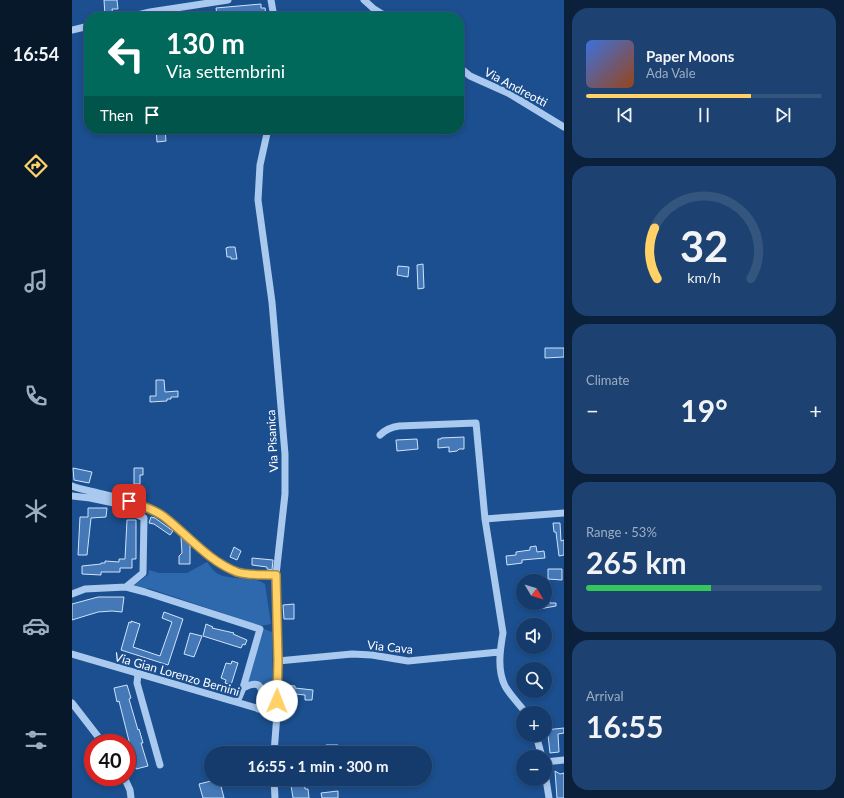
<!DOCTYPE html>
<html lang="en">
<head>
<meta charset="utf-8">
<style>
	body { margin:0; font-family:Lato,sans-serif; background:#1d4271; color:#f1f3f6; height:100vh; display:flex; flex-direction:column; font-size:15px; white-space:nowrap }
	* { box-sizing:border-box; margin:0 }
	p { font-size:13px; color:#9dadc1 }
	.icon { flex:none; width:22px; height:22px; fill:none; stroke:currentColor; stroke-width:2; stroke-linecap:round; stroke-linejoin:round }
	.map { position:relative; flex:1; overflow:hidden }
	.sheet { display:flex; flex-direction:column; gap:8px; padding:8px; background:#0b203b; width:280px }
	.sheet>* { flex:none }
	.guide { position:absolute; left:12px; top:12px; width:380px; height:122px; border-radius:16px; box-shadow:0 2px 6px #0003,0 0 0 1px #33557e; background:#00695c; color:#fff; overflow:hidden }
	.needle { width:26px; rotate:128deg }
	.buttons { position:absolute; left:444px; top:574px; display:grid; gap:8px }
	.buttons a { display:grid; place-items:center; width:36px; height:36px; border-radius:50%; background:#143b6b; box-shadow:0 2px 6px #0003,0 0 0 1px #33557e; font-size:20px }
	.speed { position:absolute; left:12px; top:734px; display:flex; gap:8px; font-size:20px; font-weight:700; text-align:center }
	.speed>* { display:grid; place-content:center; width:52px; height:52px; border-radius:50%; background:#143b6b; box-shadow:0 2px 6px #0003,0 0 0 1px #33557e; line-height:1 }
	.speed .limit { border:6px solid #d22; background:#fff; color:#111 }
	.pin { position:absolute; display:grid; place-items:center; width:34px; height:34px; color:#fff; margin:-17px; border-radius:8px; box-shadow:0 2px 6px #0006 }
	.me { position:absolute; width:44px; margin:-22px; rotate:1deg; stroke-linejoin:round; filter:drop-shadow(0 0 3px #0008) }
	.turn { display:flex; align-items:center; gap:14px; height:84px; padding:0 16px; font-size:18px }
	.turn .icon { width:52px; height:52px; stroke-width:2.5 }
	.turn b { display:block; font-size:28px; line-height:34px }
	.then { display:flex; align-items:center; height:38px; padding:0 16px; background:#0003; gap:8px; font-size:15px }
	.big { font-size:30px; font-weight:700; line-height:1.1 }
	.sheet .card { flex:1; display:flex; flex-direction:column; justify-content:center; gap:6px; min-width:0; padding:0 14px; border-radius:16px; background:#1d4271 }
	.sheet .dial { align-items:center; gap:0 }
	.dial svg { height:104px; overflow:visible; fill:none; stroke:#33557e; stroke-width:7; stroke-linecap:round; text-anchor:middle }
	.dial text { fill:#f1f3f6; stroke:none }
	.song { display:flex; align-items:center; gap:12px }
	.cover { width:48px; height:48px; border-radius:6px; background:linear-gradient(135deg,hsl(220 70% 55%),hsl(20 70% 35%)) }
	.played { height:4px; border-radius:2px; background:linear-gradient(90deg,#ffd166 70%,#33557e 70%) }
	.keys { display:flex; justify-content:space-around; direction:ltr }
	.heat { display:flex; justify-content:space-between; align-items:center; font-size:22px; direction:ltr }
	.charge { height:6px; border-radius:3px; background:linear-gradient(90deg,#34c759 53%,#33557e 0) }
	.trip { position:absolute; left:132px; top:746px; width:228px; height:40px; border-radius:20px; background:#143b6b; box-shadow:0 2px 6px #0003,0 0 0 1px #33557e; font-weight:700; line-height:40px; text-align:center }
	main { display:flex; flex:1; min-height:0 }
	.tabs { display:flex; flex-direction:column; width:72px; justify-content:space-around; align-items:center; background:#08182b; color:#9dadc1 }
	.tabs .icon { width:28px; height:28px }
	.tabs .on { color:#ffd166 }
	.tabs b { font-size:18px; color:#f1f3f6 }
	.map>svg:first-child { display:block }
	.green { fill:#2e69ad }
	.building { fill:#4478b7; stroke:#cfe3fa }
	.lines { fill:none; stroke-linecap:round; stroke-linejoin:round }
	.minor { stroke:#a9c9ee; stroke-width:7 }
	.route-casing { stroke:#a68842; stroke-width:10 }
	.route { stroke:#ffd166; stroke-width:7 }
	.labels { text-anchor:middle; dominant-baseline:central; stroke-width:4; stroke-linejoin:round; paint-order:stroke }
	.street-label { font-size:12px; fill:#fff; stroke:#1b4f8f }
</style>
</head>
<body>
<main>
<nav class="tabs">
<b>16:54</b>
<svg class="icon on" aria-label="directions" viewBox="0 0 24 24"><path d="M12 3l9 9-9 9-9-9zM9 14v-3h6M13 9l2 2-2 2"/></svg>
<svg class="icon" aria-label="music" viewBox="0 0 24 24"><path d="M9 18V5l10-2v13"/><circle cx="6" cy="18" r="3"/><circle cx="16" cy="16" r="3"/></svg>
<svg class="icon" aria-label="phone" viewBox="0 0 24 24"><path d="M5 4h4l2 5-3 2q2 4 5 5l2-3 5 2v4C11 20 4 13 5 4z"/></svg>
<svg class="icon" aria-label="climate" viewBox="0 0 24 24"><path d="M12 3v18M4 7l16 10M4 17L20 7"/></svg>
<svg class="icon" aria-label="car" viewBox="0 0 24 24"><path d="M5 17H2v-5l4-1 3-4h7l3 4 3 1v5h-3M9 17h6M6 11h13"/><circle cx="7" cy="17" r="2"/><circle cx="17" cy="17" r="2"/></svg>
<svg class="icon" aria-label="filters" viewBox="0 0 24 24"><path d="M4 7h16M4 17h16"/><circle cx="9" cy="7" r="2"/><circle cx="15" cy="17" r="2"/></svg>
</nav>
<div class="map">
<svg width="492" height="798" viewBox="0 0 492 798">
	<rect width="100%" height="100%" fill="#1b4f8f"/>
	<path class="green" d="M135,562C138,566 142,572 146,574C160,581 180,575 193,584L199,624L189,626L79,589L61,586L76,575L77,570L87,573H115Z
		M192,629L200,632L201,700L197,708L194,707V699L196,698L197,693L194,692L192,687L180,681H176Z"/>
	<path class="building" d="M32,0H45L46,9H40L41,15H33Z
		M189,4V8H193L194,16L156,17L155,15L152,16V14L145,15L144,8Z
		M84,129H93L94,141L85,142Z
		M157,247H163L165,259H159V257H155L154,248Z
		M351,264L352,288L346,289L345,265Z
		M326,266L337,267L336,277L325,275Z
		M473,348H492V357L473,358Z
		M84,380H92L93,392L106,391V397H99V399H95V401L78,402V396H84Z
		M392,437V449H387L385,451L377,452V447L366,448V439H369V438Z
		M345,439L346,449L325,451L324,440Z
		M1,468L20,472L17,483L2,480Z
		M62,468H71V475H68V484H62Z
		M16,508H35L34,517L19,518L15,555H6L8,517H16Z
		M79,517L83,518L101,531L98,535L82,524L77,523Z
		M55,520H64V559H60V568H48V572H29V575L10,574V566L29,564V563H33V561L47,562V559H53Z
		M481,523H488L489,541L492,540V555L487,556L484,532H482Z
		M109,537L118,545V564H107V556L110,553Z
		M464,546L465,552L472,551L473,558L450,560V563L435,565L434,556L444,555V552L458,550V547Z
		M162,547L169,551L165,560L158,557Z
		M180,558L201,560L200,570L195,569V567L180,565Z
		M476,569H490V580L476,579Z
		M473,591H476L478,603H484V606L467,609V603H473Z
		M26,597H52L50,612L40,611L26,612L0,620V604Z
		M222,604V619H212L211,605Z
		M92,612L111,619L96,665L49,650L57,622L59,623V621L68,624L61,647L88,656L100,622L90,618Z
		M134,624L141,627L140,628L162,633L161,634L175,640L173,645L171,644L169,648L131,636Z
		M118,633L130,636L122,657L112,654Z
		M160,661L166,663L159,685L153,683L154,680L149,678L154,663L159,664Z
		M55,685L59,698L57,699L66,730L67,729L71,743H69L76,766L64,769L47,701L45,702L42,688Z
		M213,685L223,686V688L241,690L240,700H233V695L212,693Z
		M492,728V733L486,734L487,752L478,753L476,735L473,736V730Z
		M254,745H266V753H249L248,748L254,747Z
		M483,771L488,774L492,773V798H485Z
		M147,779L152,798H131L127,784Z
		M218,779H232L233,789H236L237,798H221Z
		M266,791V798H250L249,793Z"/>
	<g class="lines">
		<path class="minor" d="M199,0L202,17
			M292,0L302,9L315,17
			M57,17L78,12L156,0
			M0,30L17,26
			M387,67L398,76L436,93L492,127
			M196,129L188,165L186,200L200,302L213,454V494L204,575L206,661L205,714L202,753
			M308,435C314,429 319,427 327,426L404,423L413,519L492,513
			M0,486C8,489 18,491 26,493C48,498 71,504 90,515C116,532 135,561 165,572C177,576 192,574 204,575
			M0,496L18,498L42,503L72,518L71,573L54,587
			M413,519L431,633C428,650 425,670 433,686C438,695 447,704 454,713
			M0,594L13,589L54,587L73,592L188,629L171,688
			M0,654L205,714
			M206,661L280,654L300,655L336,661L427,652
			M66,674L65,683L88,765
			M165,702L171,688C192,677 192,692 186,709
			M0,703L31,743
			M464,735L470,757
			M473,762L492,760
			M473,773L477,798
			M52,777L58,790L59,798
			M202,779L203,798"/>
	</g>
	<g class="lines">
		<g class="route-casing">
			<path id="route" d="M57,501C68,505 81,509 91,516C115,534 136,561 165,572C177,576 192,574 204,575L206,661L205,701"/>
		</g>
		<use href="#route" class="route"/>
	</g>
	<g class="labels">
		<g class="street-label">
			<text transform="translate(444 87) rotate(28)">Via Andreotti</text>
			<text transform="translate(200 441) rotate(-93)">Via Pisanica</text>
			<text transform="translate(318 647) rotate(6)">Via Cava</text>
			<text transform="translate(105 674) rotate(16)">Via Gian Lorenzo Bernini</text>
		</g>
	</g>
</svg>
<div class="buttons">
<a><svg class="needle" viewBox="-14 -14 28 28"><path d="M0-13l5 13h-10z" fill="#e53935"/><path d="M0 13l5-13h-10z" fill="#9dadc1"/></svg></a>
<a><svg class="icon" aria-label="sound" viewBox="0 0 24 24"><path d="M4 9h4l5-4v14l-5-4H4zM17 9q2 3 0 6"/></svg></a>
<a><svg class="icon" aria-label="search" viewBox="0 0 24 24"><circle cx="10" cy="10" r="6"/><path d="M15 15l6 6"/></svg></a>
<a>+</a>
<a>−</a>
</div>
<div class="speed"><div class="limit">40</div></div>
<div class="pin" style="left:57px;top:501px;background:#d93025"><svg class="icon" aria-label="arrive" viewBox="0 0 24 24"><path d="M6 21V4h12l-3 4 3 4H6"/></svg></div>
<svg class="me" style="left:205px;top:701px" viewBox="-20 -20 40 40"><circle r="19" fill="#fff"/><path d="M0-13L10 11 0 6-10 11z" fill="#ffd166"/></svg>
<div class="trip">16:55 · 1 min · 300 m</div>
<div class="guide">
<div class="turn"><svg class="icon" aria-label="left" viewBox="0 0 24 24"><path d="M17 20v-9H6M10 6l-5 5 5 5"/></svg><div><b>130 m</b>Via settembrini</div></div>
<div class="then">Then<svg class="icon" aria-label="arrive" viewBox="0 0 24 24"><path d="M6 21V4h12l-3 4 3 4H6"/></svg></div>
</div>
</div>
<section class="sheet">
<div class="card">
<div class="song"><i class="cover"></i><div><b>Paper Moons</b><p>Ada Vale</p></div></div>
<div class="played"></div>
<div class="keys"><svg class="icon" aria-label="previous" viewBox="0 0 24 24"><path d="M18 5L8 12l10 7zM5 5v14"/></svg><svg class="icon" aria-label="pause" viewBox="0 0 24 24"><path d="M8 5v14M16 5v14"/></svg><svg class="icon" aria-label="next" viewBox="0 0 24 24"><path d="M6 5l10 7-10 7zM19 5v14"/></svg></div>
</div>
<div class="card dial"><svg viewBox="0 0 100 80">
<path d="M14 69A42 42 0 1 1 86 69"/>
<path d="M14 69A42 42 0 0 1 12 30" stroke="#ffd166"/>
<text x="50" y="56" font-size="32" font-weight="700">32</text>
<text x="50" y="72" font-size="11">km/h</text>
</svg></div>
<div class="card"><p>Climate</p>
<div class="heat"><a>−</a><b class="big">19°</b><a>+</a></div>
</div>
<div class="card"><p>Range · 53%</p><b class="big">265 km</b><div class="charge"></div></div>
<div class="card"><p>Arrival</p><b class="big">16:55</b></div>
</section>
</main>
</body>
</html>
